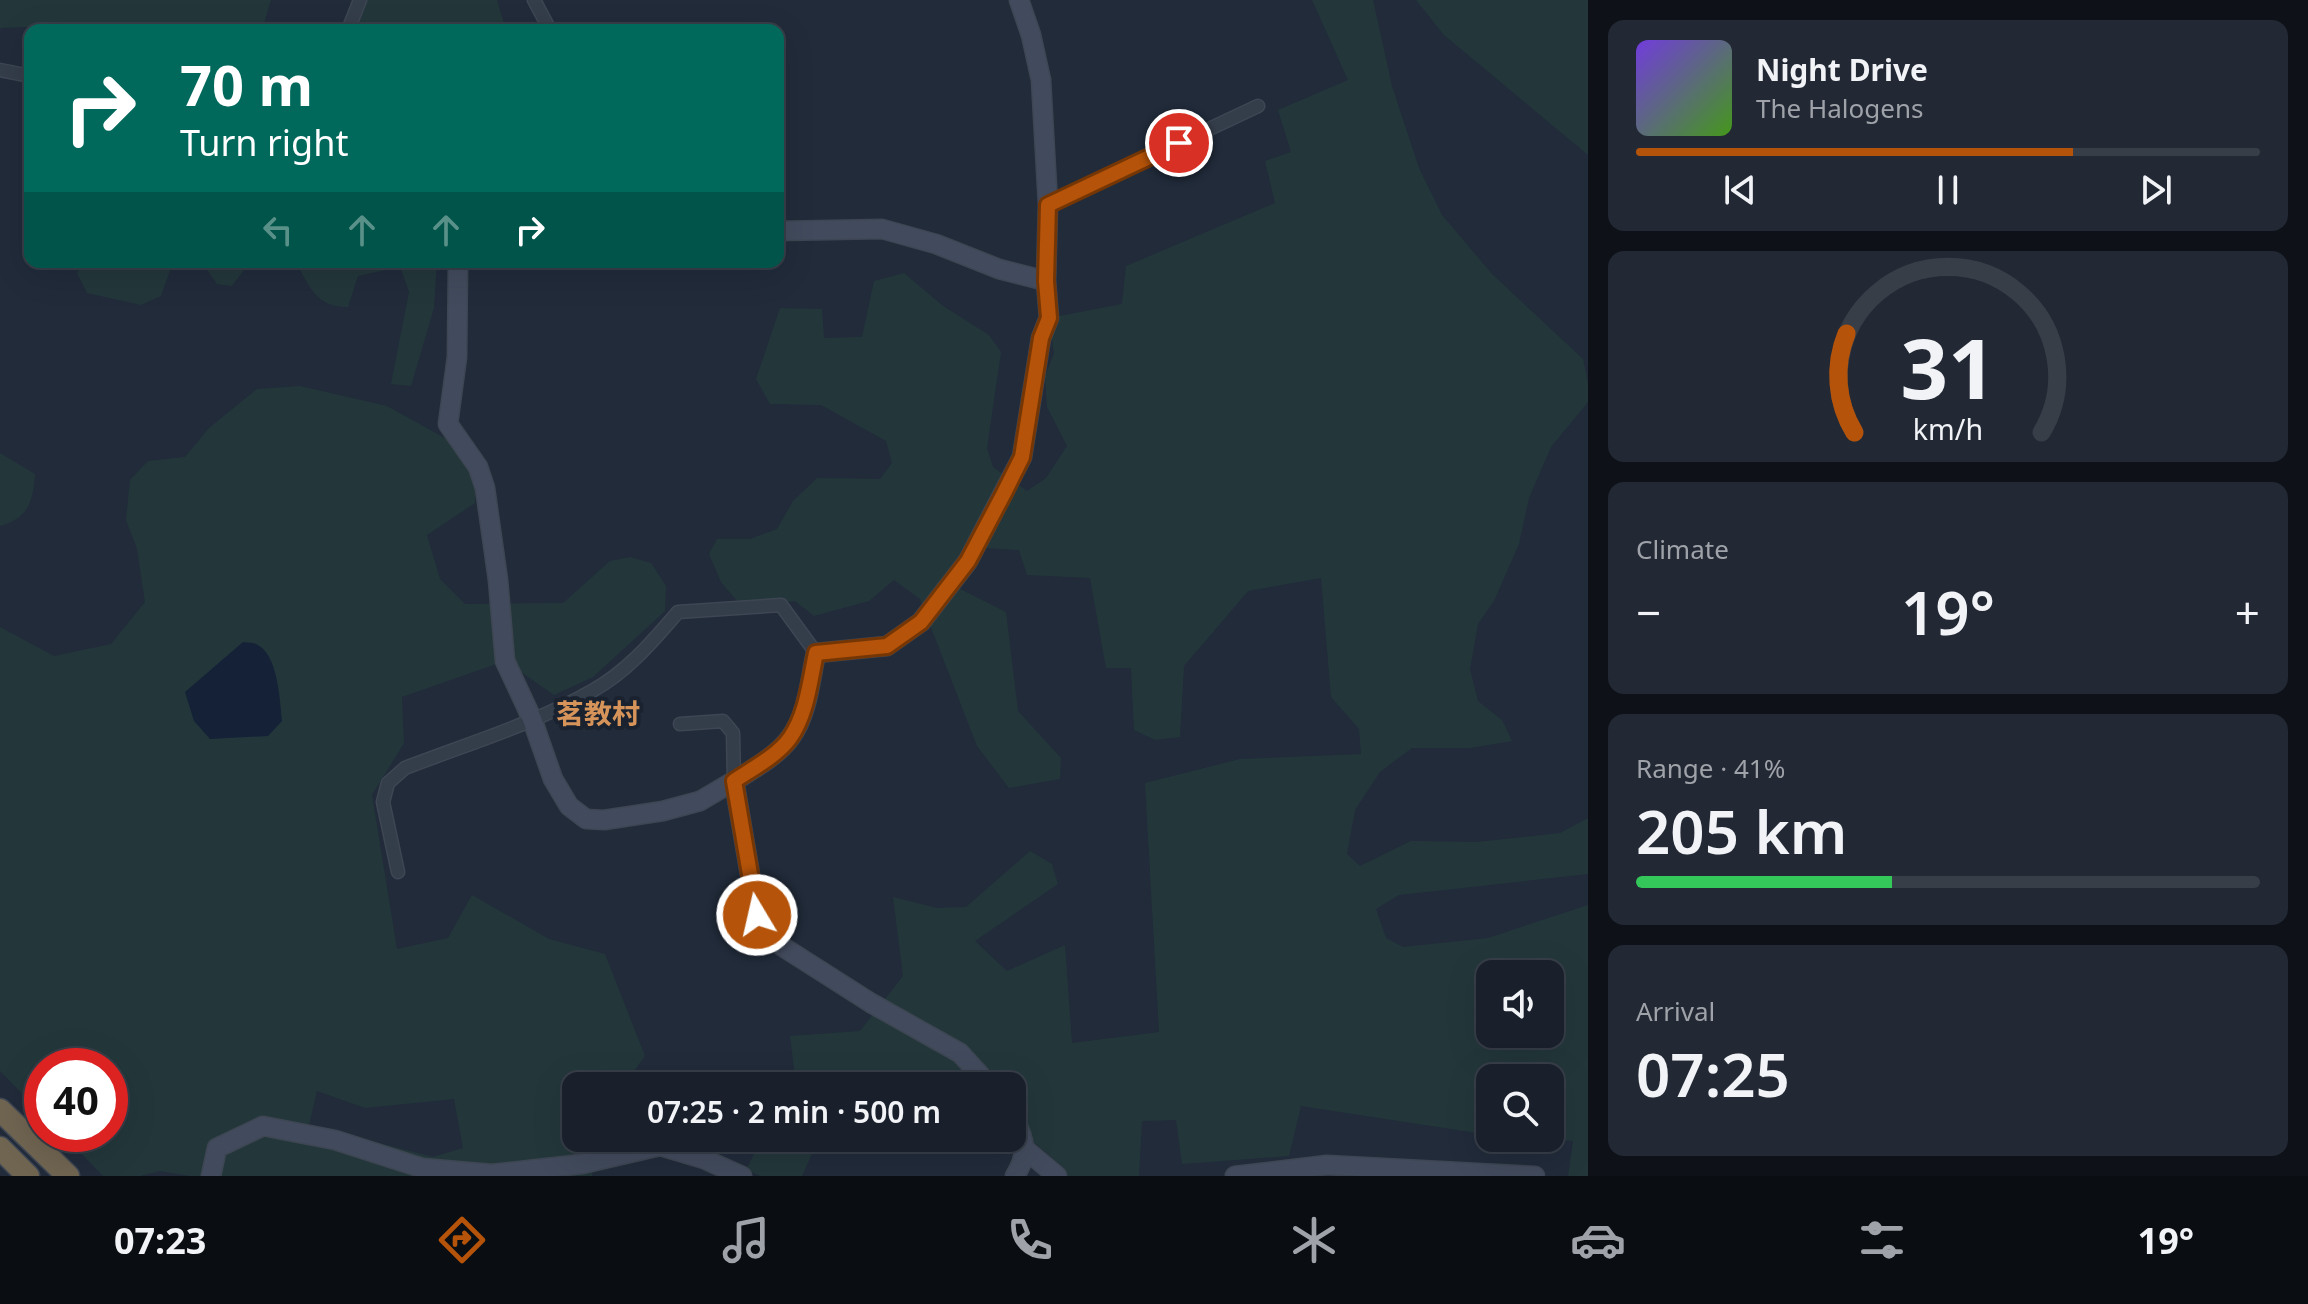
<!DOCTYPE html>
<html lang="en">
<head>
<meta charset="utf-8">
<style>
	body { margin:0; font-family:"Noto Sans","Noto Sans SC",sans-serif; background:#222834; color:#f1f3f6; height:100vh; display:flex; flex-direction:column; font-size:30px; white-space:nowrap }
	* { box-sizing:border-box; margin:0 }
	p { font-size:26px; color:#9fa3a9 }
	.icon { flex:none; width:44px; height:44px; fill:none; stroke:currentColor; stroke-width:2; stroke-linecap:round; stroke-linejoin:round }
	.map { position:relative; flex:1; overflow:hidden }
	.details { display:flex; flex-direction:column; gap:20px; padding:20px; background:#0e1218; width:720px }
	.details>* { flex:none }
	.top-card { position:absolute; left:24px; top:24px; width:760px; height:244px; border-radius:16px; box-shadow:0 8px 32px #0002,0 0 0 2px #373e48; background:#00695c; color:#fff; overflow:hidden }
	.controls { position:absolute; left:1476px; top:960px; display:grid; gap:16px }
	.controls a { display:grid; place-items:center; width:88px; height:88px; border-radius:16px; background:#19202c; box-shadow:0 8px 32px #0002,0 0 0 2px #373e48; font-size:40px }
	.speed { position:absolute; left:24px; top:1048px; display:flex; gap:16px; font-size:40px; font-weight:700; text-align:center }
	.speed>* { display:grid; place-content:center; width:104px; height:104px; border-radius:50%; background:#19202c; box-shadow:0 8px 32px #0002,0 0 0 2px #373e48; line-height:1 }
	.speed .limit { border:12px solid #d22; background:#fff; color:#111 }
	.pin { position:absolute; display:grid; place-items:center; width:68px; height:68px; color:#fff; margin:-34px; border:4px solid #fff; border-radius:50%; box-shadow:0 2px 8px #0007 }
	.me { position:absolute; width:88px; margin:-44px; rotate:351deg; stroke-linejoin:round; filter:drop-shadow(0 0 6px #0008) }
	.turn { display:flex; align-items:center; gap:28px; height:168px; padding:0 24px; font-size:36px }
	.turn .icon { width:104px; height:104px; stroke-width:2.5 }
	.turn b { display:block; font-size:56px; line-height:68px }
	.lanes { display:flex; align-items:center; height:76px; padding:0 24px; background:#0003; justify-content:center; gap:40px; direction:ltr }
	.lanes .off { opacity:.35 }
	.big { font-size:60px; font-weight:600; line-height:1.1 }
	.details .widget { flex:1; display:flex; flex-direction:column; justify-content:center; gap:12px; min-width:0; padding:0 28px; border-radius:16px; background:#222834 }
	.details .dial { align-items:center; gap:0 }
	.dial svg { height:208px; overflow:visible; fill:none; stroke:#373e48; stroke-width:7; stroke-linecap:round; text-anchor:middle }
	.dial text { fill:#f1f3f6; stroke:none }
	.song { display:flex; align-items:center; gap:24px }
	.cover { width:96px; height:96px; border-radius:12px; background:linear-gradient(135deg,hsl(260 70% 55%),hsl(100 70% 35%)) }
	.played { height:8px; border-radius:4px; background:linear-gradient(90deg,#b45309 70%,#373e48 70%) }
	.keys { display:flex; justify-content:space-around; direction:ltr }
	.heat { display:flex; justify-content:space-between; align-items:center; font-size:44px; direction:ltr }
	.charge { height:12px; border-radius:6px; background:linear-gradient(90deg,#34c759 41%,#373e48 0) }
	.trip { position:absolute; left:562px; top:1072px; width:464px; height:80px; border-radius:16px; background:#19202c; box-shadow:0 8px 32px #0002,0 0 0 2px #373e48; font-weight:600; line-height:80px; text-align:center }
	.menu { display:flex; height:128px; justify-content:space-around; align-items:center; background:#0a0d12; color:#9fa3a9 }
	.menu .icon { width:56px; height:56px }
	.menu .current { color:#b45309 }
	.menu b { font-size:36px; color:#f1f3f6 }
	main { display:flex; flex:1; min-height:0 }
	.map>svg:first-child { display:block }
	.green { fill:#23373b; fill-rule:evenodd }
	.water { fill:#142137 }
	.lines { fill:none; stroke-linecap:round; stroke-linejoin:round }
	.street-casing { stroke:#3e4653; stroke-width:15 }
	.secondary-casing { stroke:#3e4653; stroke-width:21 }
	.highway-casing { stroke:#3f4755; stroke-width:25 }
	.street { stroke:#343d4a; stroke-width:12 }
	.secondary { stroke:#424b5d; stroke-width:18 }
	.highway { stroke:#706551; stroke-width:22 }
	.route-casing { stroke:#753606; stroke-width:20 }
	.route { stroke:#b45309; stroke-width:14 }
	.labels { text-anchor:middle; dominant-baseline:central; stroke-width:8; stroke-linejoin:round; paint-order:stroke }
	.quarter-label { font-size:28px; font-weight:bold; fill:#d6945a; stroke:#1a222f }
</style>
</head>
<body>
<main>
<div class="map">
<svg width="1588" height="1176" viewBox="0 0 1588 1176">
	<rect width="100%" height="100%" fill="#212b3a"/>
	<path class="green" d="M0,0H271L262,30H104L53,26L0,28Z
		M356,0H497L506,30H357Z
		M1312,0H1373L1392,86L1419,168L1442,215L1492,274L1583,359L1588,382V402L1551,447L1529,498L1519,544L1494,601L1478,624L1470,669L1478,701L1502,720L1512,741L1470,748H1412L1380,772L1355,810L1347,854L1360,866L1411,841L1477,842L1560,833L1588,818V874L1399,895L1376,909L1386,938L1403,947L1488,938L1588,905V1176H1568L1573,1141L1529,1138H1550V1078H1490V1135L1301,1106L1289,1156L1182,1164L1176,1120L1142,1121L1139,1176H1064V1168L1036,1144L1012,1137V1086H962L961,1084L948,1086H790L795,1077L790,1036L860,1031L903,976L893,897L937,908L966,907L1030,851L1052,864L1058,884L975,941L1007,971L1065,945L1072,1043L1159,1032L1145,783L1240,759L1361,754L1359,729L1331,697L1321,578L1248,591L1184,666L1180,737L1155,740L1134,730L1131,668H1106L1090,578L1027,575L1019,550L970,547L944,581L1006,612L1018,711L1061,758L1060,779L1009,788L977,746L920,599L894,580L869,601L814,616L795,601L743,608L721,582L709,554L717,539H750L777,529L793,501L817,478L880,479L892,463L886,441L821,405L770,404L756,379L780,308L822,309L824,338L862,337L874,281L904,273L943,306L989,335L1001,352L987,448L993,467L1027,491L1046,478L1067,446L1047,407L1045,377L1054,353L1049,318L1122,304L1126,266L1275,203L1265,161L1291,152L1278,110L1348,80ZM1490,974H1550V1034H1490Z
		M1416,0H1588V155L1444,35Z
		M84,262L107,265L112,262H173L161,296L141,305L87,293L77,273Z
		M209,262H250L232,286L217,284L206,268Z
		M295,262H437L434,308L411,386L391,384L409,292L401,269L395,268L358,276L348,307C315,307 311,287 295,262Z
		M300,386L387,406L452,442L476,481L475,503L427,535L440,579L465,604L563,603L610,561L630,557L651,563L666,586L665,611L593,677L554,695L505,661L402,697L404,743L372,795L397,949L448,938L472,895L549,939L605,954L645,1056L623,1086H576V1138H596L592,1176H190L160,1171L140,1176H103L62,1134H110V1066H42V1114L0,1071V627L54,656L111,644L145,602L137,549L126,520L130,480L148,461L185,457L209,428L257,389ZM317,1091L365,1108L454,1099L463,1148L433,1157L309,1125Z
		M0,453L35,474C33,501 29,518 0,526Z
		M762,1138H819L802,1176H761L746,1170Z"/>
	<path class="water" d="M243,642C248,643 252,642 256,644C278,653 280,701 282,721L268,736L210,739L194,721L185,692Z"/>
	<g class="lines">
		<g class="street-casing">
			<path id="street" d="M534,0L550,30
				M348,30L360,0
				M0,70L30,76
				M1048,205L1258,106
				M680,724L723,721L733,733L734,781
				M398,872L383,802L388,783L405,768C467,744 534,724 592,691C627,672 653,641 678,612L781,605L816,653"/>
		</g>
		<g class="secondary-casing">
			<path id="secondary" d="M778,231L882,229L936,244L999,269L1046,281
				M458,262L457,357L448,424L478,467L485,488L498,580L505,661L532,719L553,779L569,806L586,819L604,820L663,811L700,801L734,781
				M990,1086L960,1053L871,1003L769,938L761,927L757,915L734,781C753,769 777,756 790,738C808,714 810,680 816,653L887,646L921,622L968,561L1022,457L1041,338L1049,318L1046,281L1048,205L1041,80L1031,35L1019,0
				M1012,1113C1023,1139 1031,1150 1015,1176
				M1026,1150L1057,1176
				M211,1176L217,1148L263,1126L335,1140L422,1168L492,1174L582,1164L660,1146L704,1159L742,1176
				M1235,1176L1327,1165L1535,1176"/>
		</g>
		<g class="highway-casing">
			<path id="highway" d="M0,1110L68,1176
				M0,1148L28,1176"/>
		</g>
		<use href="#street" class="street"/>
		<use href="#secondary" class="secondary"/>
		<use href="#highway" class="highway"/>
	</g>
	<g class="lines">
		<g class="route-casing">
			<path id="route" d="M757,915L734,781C753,768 777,756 790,738C807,714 810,680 816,653L887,646L921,622L968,561L1004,493L1022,457L1041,338L1049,318L1046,281L1048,205L1179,143"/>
		</g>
		<use href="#route" class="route"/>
	</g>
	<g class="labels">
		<g class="quarter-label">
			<text x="598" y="713">茗教村</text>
		</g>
	</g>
</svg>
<div class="controls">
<a><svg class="icon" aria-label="sound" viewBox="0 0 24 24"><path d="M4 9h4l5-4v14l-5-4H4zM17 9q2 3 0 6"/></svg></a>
<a><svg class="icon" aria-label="search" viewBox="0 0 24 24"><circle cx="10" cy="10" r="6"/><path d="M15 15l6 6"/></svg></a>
</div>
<div class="speed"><div class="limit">40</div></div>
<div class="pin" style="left:1179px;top:143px;background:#d93025"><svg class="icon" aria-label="arrive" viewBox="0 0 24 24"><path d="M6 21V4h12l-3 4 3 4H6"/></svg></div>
<svg class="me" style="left:757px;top:915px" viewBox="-20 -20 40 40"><circle r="17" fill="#b45309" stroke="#fff" stroke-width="3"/><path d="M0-11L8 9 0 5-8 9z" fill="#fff"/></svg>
<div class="trip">07:25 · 2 min · 500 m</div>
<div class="top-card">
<div class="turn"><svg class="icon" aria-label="right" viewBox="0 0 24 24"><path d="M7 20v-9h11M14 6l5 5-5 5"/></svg><div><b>70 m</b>Turn right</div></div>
<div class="lanes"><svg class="icon off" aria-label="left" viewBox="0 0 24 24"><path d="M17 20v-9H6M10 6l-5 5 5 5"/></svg><svg class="icon off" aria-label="ahead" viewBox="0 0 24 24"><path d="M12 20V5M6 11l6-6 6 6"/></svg><svg class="icon off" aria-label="ahead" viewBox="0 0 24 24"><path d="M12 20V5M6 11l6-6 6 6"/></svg><svg class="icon" aria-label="right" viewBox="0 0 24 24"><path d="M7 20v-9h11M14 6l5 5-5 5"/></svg></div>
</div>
</div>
<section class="details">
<div class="widget">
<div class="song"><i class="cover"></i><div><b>Night Drive</b><p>The Halogens</p></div></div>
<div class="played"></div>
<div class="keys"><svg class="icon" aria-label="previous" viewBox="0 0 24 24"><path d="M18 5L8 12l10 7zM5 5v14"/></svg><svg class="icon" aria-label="pause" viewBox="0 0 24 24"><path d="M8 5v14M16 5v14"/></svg><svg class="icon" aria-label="next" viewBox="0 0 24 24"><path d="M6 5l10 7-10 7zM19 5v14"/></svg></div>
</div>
<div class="widget dial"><svg viewBox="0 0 100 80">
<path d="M14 69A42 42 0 1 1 86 69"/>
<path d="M14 69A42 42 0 0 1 11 31" stroke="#b45309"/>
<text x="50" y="56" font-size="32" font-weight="700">31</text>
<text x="50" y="72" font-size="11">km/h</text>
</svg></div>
<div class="widget"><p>Climate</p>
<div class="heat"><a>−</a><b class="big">19°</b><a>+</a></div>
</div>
<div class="widget"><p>Range · 41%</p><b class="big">205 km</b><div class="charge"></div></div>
<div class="widget"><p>Arrival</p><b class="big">07:25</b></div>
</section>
</main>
<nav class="menu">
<b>07:23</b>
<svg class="icon current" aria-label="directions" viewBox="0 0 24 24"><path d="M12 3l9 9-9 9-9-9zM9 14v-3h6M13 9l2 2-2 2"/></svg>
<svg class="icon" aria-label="music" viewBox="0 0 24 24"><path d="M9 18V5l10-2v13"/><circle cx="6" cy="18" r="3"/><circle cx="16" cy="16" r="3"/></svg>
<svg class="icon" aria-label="phone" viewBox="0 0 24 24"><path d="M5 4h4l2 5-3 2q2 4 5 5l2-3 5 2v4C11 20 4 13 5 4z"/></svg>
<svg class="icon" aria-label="climate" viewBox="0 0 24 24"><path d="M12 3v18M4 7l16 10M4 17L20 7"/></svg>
<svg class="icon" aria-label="car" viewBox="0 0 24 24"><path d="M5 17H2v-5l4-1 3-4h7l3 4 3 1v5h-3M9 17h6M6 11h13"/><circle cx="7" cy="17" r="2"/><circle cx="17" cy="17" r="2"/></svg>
<svg class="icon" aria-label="filters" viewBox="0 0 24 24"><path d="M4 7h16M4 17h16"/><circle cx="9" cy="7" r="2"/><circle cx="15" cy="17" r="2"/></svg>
<b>19°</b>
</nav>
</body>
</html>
